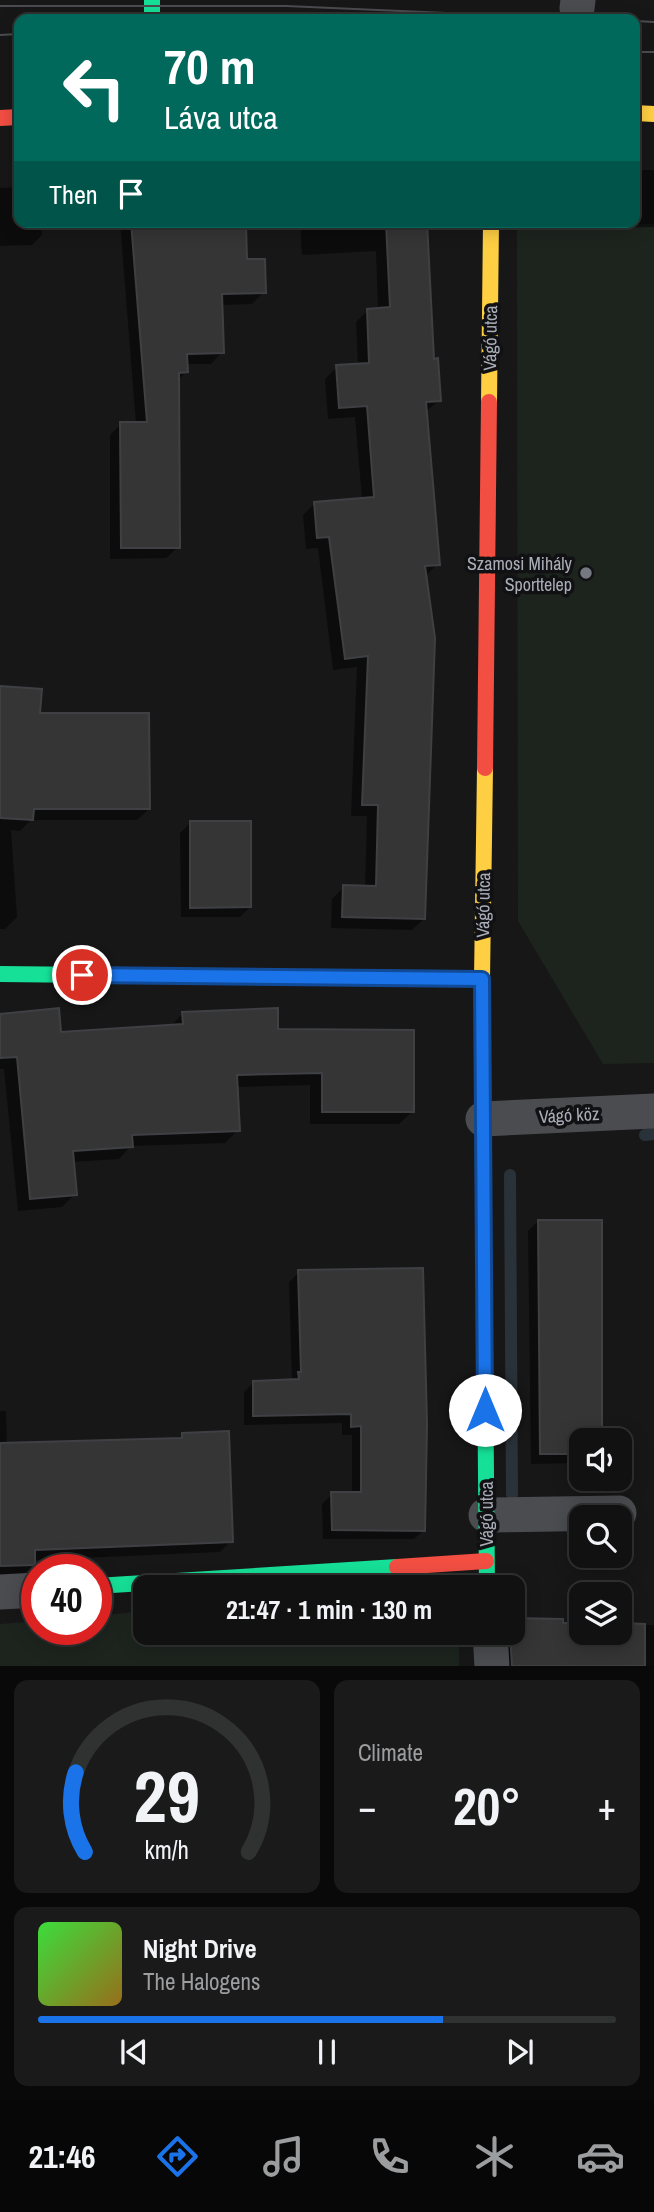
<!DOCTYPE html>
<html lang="en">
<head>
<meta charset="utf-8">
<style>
	body { margin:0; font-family:"Archivo Narrow",sans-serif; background:#1a1a1a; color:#f1f3f6; height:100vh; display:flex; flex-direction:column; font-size:26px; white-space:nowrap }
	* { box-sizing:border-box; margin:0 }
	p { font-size:23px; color:#9c9d9f }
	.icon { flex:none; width:38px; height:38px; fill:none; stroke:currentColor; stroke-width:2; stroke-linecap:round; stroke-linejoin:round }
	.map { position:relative; height:1666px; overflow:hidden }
	.drawer { display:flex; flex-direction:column; gap:14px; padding:14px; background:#090909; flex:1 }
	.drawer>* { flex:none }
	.top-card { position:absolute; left:14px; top:14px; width:626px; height:214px; border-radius:14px; box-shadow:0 4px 18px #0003,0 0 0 2px #303131; background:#00695c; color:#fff; overflow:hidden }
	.fabs { position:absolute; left:569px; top:1428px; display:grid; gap:14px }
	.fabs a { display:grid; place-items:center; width:63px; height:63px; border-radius:14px; background:#111; box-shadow:0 4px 18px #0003,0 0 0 2px #303131; font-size:35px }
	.speed { position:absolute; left:21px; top:1554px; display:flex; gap:14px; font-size:35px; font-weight:700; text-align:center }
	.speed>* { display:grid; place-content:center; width:91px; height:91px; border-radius:50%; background:#111; box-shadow:0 4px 18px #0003,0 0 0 2px #303131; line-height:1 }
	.speed .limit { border:10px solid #d22; background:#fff; color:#111 }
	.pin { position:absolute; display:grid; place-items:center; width:60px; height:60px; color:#fff; margin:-30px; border:4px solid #fff; border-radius:50%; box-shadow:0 2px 7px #0007 }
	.me { position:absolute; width:77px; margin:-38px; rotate:0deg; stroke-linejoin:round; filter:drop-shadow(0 0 5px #0008) }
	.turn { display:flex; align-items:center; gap:24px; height:147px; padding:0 35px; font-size:32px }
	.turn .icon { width:91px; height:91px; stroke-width:2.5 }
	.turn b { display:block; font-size:49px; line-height:60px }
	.then { display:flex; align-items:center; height:66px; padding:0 35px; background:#0003; gap:14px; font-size:26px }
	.big { font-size:52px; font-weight:700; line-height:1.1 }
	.drawer .card { flex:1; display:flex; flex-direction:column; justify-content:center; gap:10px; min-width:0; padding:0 24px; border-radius:14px; background:#1a1a1a }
	.drawer .dial { align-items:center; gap:0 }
	.dial svg { height:182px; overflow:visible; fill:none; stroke:#303131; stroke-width:7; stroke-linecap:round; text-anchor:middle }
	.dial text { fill:#f1f3f6; stroke:none }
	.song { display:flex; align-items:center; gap:21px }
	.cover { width:84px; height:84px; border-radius:10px; background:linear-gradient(135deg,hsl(120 70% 55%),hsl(40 70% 35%)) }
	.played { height:7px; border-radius:4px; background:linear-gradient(90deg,#1a73e8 70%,#303131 70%) }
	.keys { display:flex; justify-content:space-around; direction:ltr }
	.heat { display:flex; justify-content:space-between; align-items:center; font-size:38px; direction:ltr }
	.drawer .tiles { flex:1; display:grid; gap:14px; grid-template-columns:1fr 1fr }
	.card:last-child { grid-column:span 2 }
	.trip { position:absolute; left:133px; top:1575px; width:392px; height:70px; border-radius:14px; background:#111; box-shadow:0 4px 18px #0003,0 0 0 2px #303131; font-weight:700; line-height:70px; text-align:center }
	.tabs { display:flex; height:112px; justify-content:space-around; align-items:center; background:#070707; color:#9c9d9f }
	.tabs .icon { width:49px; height:49px }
	.tabs .active { color:#1a73e8 }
	.tabs b { font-size:32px; color:#f1f3f6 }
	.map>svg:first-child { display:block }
	.green { fill:#1d241e }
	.shadow { fill:#0007 }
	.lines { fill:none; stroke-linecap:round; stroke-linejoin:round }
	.stream { stroke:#2a3239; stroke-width:12 }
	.building { fill:#353536; stroke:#3f4043; stroke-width:2 }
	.street { stroke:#4b4c50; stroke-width:35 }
	.fast { stroke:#16e098; stroke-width:16 }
	.slow { stroke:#ffcf43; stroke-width:16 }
	.jam { stroke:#f24e42; stroke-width:16 }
	.tram { stroke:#4b4c4f; stroke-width:2 }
	.route-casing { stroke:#114b97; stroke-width:18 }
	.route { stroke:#1a73e8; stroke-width:12 }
	.poi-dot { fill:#757880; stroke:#111113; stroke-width:2.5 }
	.labels { text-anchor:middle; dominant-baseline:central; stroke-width:7; stroke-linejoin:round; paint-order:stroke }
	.street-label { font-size:18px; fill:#a8adb8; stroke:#111113 }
	.poi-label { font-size:18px; fill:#a8adb8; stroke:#111113; text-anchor:end }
</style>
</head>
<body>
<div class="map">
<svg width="654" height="1666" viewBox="0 0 654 1666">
	<rect width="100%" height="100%" fill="#171717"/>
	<path class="green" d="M654,224V1063L603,1064L518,921L517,225Z
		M145,1611V1633H459V1666H0V1624L37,1621V1629H96V1616Z"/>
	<path class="shadow" d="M635,170H654V227L559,229L558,222H635Z
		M19,187V222H41L42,235L32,245L0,246V188Z
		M120,222H175V229L245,261L264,292L252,304L221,305L222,352L211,364H186V372L177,381L178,547L166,558L110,559V435L121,424H136Z
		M300,222H425L432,361L439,401L425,412L438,564L425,576L424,919L412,930L331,928L332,899L344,887L365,888L367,816H351L357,667L333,670L318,548L306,549L303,515L315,503L362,499L355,417L328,419L325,379L337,367L358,366L356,322L368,310H378L376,251L302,255Z
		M0,688L39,715L149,809L137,820H31L20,831L11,830L17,917L5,929H0Z
		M190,823L250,907L240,917H181L180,833Z
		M183,1013L277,1031L412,1112L399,1124H310V1085L236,1087L238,1130L225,1143L131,1146L119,1159L72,1162L75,1194L62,1207L18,1211L4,1069H0V1016L60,1034L170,1027Z
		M538,1221H600V1440H581V1463L531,1464L528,1231Z
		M299,1272L424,1530L414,1539H323L322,1504L332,1494H352V1435H342V1423L244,1425V1392L253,1383L292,1381L289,1282Z
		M0,1411H6L7,1445L178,1440L183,1435L231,1541L220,1552L33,1560V1565L22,1576L0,1577Z
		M513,1620H561L562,1624L581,1625V1633H620V1625H654V1666H498L493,1633H513Z"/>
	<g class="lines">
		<path class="stream" d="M645,1135L654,1134
			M510,1175L512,1494"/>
	</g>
	<path class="building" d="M131,222H177V227L246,225L247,259H265L266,293L222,294L224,353L187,354L188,372L179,373L180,548H121L120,422H147Z
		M386,222H427L434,359L438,358L441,401L426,402L440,565L425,566L435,638L425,919L342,917L343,885L376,886L378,805H362L368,656L345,659L329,537L317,538L314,502L374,497L367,406L339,408L336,365L369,363L367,309L390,307Z
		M0,686L42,689L40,713H149L150,809H34L33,820L0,818Z
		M190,821H251V907L190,908Z
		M59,1008L61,1032L183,1024L182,1012L278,1008V1029L414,1030V1112H322V1073L237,1075L240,1131L132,1135L133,1147L73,1151L77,1195L30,1199L17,1057L0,1058V1014Z
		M538,1220H602V1440H581V1454H540Z
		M423,1268L427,1424L425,1531L332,1530L331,1492H361V1426L351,1427V1414L253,1416V1381L299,1379L298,1372H301L298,1270Z
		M229,1431L233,1542L35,1550V1565L0,1566V1443L182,1438V1433Z
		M513,1618L563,1619V1623H581V1633H620V1623L645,1624V1666H512L510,1633H513Z"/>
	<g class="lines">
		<path class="street" d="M577,8L578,0
			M483,1119L654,1111
			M486,1515L619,1513
			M0,1592L37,1590
			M490,1633L492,1666"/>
		<path class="fast" d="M152,0V19
			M0,974L482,979
			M483,1137L487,1587
			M96,1586L397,1567"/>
		<path class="slow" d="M635,113L654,114
			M489,402L491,222
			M483,1137L482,979L485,768"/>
		<path class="jam" d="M0,118L19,117
			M485,768L489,402
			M397,1567L486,1561"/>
		<path class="tram" d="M0,6H286L585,19
			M635,21L654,22
			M0,35L19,34
			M635,52H654"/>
	</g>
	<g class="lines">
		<g class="route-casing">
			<path id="route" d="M82,975L482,979L485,1410"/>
		</g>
		<use href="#route" class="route"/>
	</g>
	<circle class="poi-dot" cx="586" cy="573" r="7"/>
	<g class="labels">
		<g class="street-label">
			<text transform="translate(490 338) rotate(-89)">Vágó utca</text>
			<text transform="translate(483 905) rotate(-89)">Vágó utca</text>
			<text transform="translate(569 1115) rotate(-3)">Vágó köz</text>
			<text transform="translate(486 1514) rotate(-90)">Vágó utca</text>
		</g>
		<g class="poi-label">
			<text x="572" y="563">Szamosi Mihály<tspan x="572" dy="21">Sporttelep</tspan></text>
		</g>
	</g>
</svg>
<div class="fabs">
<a><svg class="icon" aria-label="sound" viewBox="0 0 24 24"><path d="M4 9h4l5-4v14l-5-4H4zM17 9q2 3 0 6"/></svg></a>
<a><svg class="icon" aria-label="search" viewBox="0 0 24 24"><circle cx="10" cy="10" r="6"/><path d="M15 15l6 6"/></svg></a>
<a><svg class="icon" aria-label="layers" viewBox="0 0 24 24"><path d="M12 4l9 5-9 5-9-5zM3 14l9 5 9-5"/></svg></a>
</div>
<div class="speed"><div class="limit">40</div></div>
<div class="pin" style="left:82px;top:975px;background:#d93025"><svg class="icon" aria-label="arrive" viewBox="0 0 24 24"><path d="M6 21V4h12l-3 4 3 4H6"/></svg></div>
<svg class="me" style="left:485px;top:1410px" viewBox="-20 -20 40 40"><circle r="19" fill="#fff"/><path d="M0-13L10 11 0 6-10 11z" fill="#1a73e8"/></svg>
<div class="trip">21:47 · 1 min · 130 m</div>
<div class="top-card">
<div class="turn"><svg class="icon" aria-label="left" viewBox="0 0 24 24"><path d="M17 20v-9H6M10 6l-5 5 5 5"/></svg><div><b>70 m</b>Láva utca</div></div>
<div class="then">Then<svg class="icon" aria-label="arrive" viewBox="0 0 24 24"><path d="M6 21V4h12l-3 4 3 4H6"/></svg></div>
</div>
</div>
<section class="drawer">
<div class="tiles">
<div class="card dial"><svg viewBox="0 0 100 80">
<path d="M14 69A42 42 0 1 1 86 69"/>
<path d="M14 69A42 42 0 0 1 10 34" stroke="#1a73e8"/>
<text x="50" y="56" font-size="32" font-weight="700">29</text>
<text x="50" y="72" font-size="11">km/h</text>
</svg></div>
<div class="card"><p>Climate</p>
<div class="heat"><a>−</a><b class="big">20°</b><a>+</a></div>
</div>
<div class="card">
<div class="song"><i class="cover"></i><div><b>Night Drive</b><p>The Halogens</p></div></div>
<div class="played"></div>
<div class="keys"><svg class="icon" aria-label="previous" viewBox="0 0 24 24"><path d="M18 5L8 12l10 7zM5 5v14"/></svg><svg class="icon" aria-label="pause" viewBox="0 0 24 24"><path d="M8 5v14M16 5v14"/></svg><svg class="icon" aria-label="next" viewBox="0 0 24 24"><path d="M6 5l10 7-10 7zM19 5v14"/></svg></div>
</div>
</div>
</section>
<nav class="tabs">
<b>21:46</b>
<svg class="icon active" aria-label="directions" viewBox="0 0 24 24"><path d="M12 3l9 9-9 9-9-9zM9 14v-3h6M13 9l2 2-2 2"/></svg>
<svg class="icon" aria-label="music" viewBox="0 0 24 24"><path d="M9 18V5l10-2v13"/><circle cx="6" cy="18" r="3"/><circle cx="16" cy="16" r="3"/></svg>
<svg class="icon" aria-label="phone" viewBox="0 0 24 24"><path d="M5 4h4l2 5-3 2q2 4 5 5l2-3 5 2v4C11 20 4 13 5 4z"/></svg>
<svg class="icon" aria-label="climate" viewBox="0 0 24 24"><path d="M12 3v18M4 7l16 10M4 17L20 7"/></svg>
<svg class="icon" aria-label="car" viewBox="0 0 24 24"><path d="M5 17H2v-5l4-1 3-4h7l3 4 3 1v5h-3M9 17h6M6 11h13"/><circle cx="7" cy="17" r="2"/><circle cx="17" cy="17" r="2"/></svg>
</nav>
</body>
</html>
